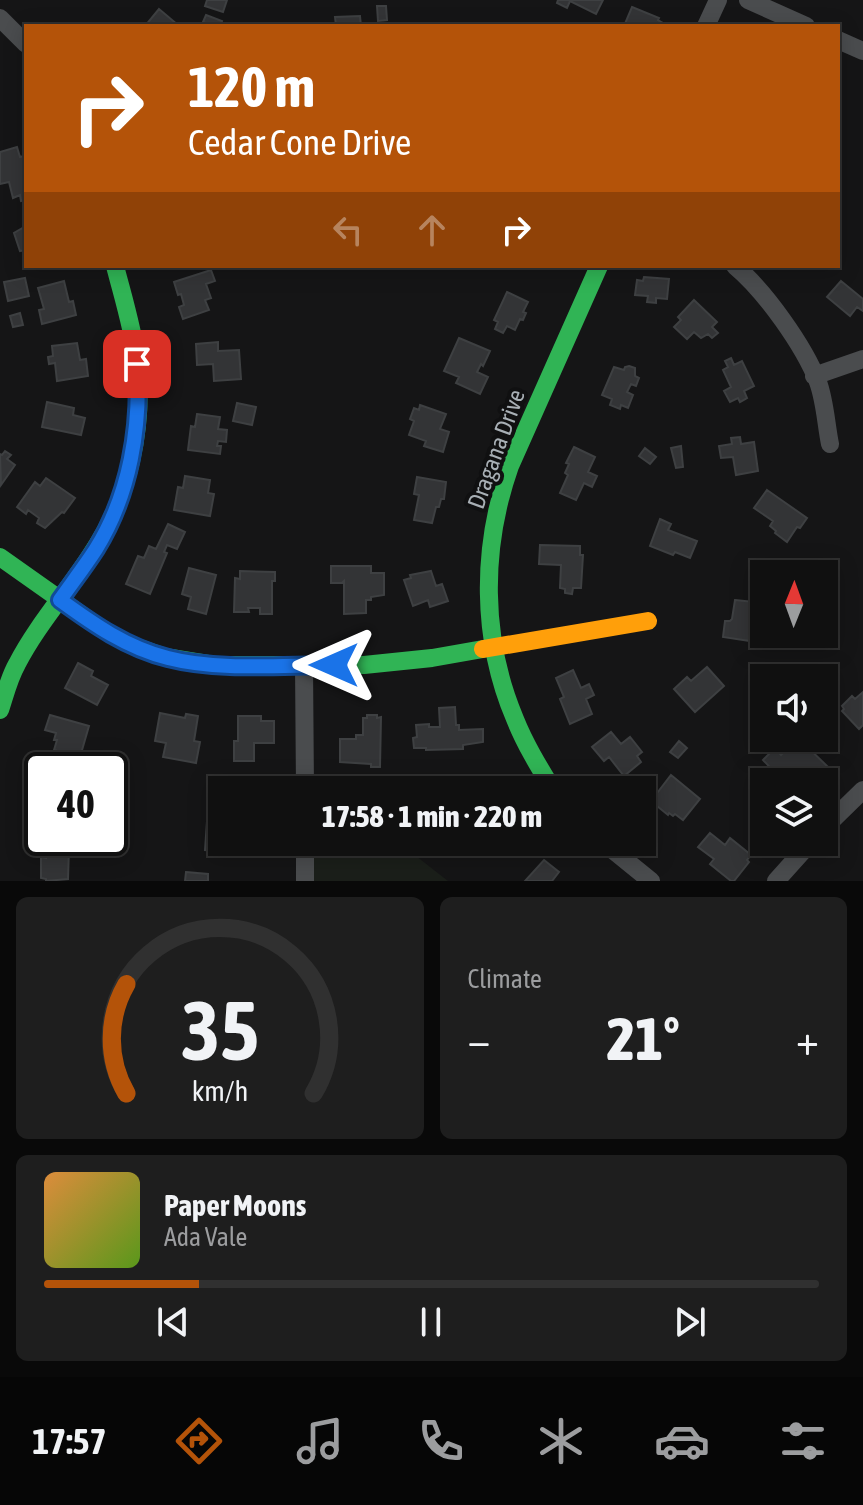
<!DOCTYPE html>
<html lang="en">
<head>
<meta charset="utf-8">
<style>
	body { margin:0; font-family:"Asap Condensed",sans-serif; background:#1e1e1e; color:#f1f3f6; height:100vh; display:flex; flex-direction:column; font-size:30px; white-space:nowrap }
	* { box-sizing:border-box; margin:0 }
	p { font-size:26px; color:#9c9d9f }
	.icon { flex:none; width:44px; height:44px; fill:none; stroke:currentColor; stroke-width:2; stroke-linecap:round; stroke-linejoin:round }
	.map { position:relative; height:881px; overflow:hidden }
	.panel { display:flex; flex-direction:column; gap:16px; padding:16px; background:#090909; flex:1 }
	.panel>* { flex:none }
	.top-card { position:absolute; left:24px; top:24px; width:816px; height:244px; border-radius:0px; box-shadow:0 4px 20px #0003,0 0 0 2px #303030; background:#b45309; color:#fff; overflow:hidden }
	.needle { width:52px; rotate:1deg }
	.tools { position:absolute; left:750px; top:560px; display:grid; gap:16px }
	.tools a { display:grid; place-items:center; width:88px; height:88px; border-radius:0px; background:#101010; box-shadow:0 4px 20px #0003,0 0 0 2px #303030; font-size:40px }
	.speed { position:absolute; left:24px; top:752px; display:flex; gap:16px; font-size:40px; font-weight:700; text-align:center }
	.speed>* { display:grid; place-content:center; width:104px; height:104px; border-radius:50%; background:#101010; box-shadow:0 4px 20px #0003,0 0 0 2px #303030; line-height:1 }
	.speed .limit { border:4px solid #111; border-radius:12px; background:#fff; color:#111 }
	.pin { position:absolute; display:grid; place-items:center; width:68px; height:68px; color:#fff; margin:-34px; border-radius:16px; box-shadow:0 4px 12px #0006 }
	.me { position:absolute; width:88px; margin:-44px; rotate:270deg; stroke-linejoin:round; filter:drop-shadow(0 0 6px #0008) }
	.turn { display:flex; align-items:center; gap:28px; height:168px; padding:0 32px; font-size:36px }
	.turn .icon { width:104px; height:104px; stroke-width:2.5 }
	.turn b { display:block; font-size:56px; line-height:68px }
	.lanes { display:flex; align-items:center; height:76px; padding:0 32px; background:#0003; justify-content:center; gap:40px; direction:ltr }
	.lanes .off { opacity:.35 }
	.big { font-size:60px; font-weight:800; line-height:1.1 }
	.panel .widget { flex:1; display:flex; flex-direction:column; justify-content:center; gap:12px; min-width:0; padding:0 28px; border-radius:12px; background:#1e1e1e }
	.panel .dial { align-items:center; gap:0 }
	.dial svg { height:208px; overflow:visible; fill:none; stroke:#303030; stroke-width:7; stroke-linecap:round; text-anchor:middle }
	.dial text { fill:#f1f3f6; stroke:none }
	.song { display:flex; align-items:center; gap:24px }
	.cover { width:96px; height:96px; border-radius:12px; background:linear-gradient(135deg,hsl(30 70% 55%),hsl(90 70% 35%)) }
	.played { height:8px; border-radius:4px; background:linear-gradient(90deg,#b45309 20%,#303030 20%) }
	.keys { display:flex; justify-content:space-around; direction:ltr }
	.heat { display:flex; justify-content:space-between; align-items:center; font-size:44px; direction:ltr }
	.panel .tiles { flex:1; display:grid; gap:16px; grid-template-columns:1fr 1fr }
	.widget:last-child { grid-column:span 2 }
	.trip { position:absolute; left:208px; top:776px; width:448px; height:80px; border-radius:0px; background:#101010; box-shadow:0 4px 20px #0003,0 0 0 2px #303030; font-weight:800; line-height:80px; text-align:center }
	.dock { display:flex; height:128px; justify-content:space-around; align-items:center; background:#060606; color:#9c9d9f }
	.dock .icon { width:56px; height:56px }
	.dock .on { color:#b45309 }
	.dock b { font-size:36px; color:#f1f3f6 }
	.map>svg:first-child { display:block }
	.green { fill:#1b1f1a }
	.building { fill:#333436; stroke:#3e4042; stroke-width:2 }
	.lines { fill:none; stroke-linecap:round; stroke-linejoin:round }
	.street { stroke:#4a4c4e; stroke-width:18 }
	.fast { stroke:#30b455; stroke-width:18 }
	.slow { stroke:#ff9f0a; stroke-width:18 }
	.route-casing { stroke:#114b97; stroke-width:20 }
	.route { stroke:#1a73e8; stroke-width:14 }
	.labels { text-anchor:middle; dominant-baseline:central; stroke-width:8; stroke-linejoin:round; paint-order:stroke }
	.street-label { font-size:24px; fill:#a8afb5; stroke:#101011 }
</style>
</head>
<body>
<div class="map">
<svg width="863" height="881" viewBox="0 0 863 881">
	<rect width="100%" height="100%" fill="#151516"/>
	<path class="green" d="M311,842H398L448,881H306Z"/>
	<path class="building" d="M207,0H227L223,12L205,6Z
		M558,0H603L596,14L570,1L567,8L557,3Z
		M377,6H386L387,20L378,21Z
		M632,7L659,18L658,20L663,23L661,26H624Z
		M159,9L178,25L177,26H145Z
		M206,15L222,21L220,26H214L203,22Z
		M360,16L361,26H336L335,17Z
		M17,147L20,157L24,156L26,163V200L21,201L20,195L13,198L9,182L0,184V152Z
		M26,226V250L20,251L14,233Z
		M211,270L215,281L206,284L211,298L205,300L209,310L183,319L179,307L184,305L181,294L178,295L174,282Z
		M644,277L669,279L667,299L656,298V303L647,302L648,296L635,295L637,280L643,281Z
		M25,278L29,296L8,301L4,282Z
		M64,281L69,302L73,301L76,315L42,324L39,310L44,309L38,288Z
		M841,281L863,299V311L857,307L850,316L827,297Z
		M507,292L528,302L523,312L526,313L523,320L520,319L515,330L507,326L503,333L495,329L498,322L494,320Z
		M694,300L717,322L712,327L718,333L712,338L708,334L701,338L694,332L687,339L674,327L681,320L678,317Z
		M20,313L23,325L13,327L10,316Z
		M459,338L490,351L483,366L481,364L477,372L488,377L480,394L456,383L459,377L444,371Z
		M218,342V351L239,350L241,379L214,381L213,364L197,365L196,344Z
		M77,343L80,360L86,359L88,376L57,381L55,363L49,364L48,357L53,356L52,346Z
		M731,358L734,365L742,361L754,386L744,391L747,398L740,402L738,398L730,402L724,391L731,387L723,370L728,367L725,361Z
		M629,366L635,368V376L639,378L636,386L631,384L627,392L633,395L628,408L621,405L620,409L610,405L612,399L602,395L614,367L624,370L625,367Z
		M47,402L74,408L73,415L85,418L81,435L42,427Z
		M237,403L256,407L252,425L233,421Z
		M420,405L446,414L440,429L449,432L443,452L424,446L426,441L409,435L414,421L410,419L414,408L419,410Z
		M197,414L220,417L218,429L227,430L226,442L218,441L217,446H221L220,454L188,450L191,426L195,427Z
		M740,437L741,444L754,442L758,471L736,475L733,457L721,458L719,446L732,444L731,438Z
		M681,446L683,467L676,468L671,448Z
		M574,447L595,457L588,472L597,476L592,487L584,483L576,500L560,493L568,475L565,473L569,464L566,463Z
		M645,448L656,457L650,464L639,456Z
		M5,451L11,455L7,459L15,465L1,485L0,454L2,455Z
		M185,476L210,480L208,493L214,494L210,516L174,510L178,487L183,488Z
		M417,477L446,482L444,499H441L439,507H436L432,523L414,520L419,495L414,494Z
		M46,478L75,498L64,513L62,512L45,528L37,523L39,518L28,510L26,514L17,507L35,482L40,486Z
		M767,490L807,518L800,528L797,527L787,542L775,533L776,531L770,526L773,521L754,508Z
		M660,519L671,524L668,530L697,541L690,558L675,552L673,555L650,546Z
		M168,524L185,532L177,549L167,545L164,552L167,553L150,594L126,584L138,556L144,558L149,546L156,549Z
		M540,545L580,546V555H583L581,588H573L572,594L565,593V589L560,588L561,565L539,564Z
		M331,566H371V573H384V595L371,597V600H366V613L344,614V581L342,583H331Z
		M189,568L216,575L206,614L188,609L191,597L182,594Z
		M240,571L275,572V581H272V614H260V608H248L249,612H234L235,578L240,579Z
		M431,571L436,586L442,584L448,601L430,607L428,600L413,606L404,580L411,578L410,575Z
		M735,600L764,603L763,643L723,637L725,621H730L732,619Z
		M78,663L93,671L91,676L108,685L97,705L65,688Z
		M707,667L724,686L695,712L674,689L687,677L691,681Z
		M573,670L581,688L589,684L594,695L586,699L592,714L570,724L560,699L564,697L556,678Z
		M863,692V725L859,729L842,711L844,709L842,706L852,696L855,699Z
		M455,707L456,725H459V730L483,729V742L463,745V749L426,750V748H414L413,738L417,737L416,725L429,724V727H440L439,708Z
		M160,713L185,718L186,714L198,716L194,741L200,742L196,763L163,757L166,743L155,741Z
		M50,715L89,726L80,757L54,750L57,740H54L56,733L45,730Z
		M367,715H377V718L381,717L380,767H371V764L340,762V739H356V735H363V718H367Z
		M238,716H261V721H274V743H254V761H234V741H238Z
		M611,732L621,744L630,737L642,752L637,756L641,762L624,776L609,757L604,761L592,747Z
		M798,738L827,766L814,779L809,775L802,782L798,780L796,782H784L763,760L775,748L781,755Z
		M679,741L687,748L678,758L670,752Z
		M671,775L700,799L683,820L675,814L673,816L669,813L668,815L651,801Z
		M208,807L222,809V842H236L235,853L205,850Z
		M710,833L725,845L730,838L751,855L747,860L749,862L734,881H731L710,864L714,859L698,847Z
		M455,842H477L462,852Z
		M46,848H69L68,879L46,881V879L41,878V857L46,858Z
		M544,860L559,872L552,881H525Z
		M186,872L208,874V881H185Z"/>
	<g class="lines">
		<path class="street" d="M748,0L806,26
			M0,18L26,44
			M706,26L718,0
			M838,40L863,51
			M735,266C765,291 804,346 818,382C825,401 826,424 830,444
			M814,376L863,359
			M304,665L305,790
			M824,828L863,790
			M603,842L651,881
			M305,881V842
			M776,881L811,842"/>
		<path class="fast" d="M0,557L99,627L131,645L165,657L214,665H364L432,658L483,649
			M0,710C5,695 9,678 17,664C37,625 68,591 92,553C129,498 144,427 137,361C133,329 123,297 115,266
			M553,790C539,767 525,744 515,719C481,639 481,548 510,466L599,266"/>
		<path class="slow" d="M483,649L648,621"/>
	</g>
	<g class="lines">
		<g class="route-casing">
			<path id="route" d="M137,364C141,427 130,494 96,549C85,566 72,583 60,600C93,624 127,648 168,658C218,671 282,665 334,665"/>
		</g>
		<use href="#route" class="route"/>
	</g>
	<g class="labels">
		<g class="street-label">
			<text transform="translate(496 449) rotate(-70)">Dragana Drive</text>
		</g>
	</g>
</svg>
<div class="tools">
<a><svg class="needle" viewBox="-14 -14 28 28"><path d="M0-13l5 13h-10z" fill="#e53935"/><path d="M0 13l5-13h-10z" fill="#9c9d9f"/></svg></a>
<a><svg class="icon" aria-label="sound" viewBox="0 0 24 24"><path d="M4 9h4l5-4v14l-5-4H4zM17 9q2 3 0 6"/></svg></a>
<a><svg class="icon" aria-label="layers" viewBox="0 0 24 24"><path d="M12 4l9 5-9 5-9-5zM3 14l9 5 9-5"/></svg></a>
</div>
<div class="speed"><div class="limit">40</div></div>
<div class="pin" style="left:137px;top:364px;background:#d93025"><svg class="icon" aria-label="arrive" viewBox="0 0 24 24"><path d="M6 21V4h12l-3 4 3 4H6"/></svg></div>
<svg class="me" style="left:334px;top:665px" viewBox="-20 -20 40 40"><path d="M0-17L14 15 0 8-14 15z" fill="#1a73e8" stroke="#fff" stroke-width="4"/></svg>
<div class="trip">17:58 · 1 min · 220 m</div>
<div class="top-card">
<div class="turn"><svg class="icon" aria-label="right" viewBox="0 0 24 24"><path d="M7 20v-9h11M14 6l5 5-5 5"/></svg><div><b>120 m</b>Cedar Cone Drive</div></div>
<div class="lanes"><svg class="icon off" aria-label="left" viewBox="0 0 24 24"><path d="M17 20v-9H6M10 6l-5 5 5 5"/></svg><svg class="icon off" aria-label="ahead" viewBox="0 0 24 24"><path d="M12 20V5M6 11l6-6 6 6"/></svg><svg class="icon" aria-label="right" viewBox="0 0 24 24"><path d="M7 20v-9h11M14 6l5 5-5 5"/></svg></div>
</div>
</div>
<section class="panel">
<div class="tiles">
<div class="widget dial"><svg viewBox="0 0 100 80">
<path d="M14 69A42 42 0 1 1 86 69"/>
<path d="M14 69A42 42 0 0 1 14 27" stroke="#b45309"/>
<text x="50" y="56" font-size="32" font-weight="700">35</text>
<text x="50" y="72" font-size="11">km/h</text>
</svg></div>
<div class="widget"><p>Climate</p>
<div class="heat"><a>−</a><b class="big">21°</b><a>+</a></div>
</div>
<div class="widget">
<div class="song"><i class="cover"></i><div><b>Paper Moons</b><p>Ada Vale</p></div></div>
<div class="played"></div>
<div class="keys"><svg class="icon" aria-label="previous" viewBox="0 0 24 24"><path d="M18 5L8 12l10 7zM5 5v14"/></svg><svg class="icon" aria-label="pause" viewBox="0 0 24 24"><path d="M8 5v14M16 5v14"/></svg><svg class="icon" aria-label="next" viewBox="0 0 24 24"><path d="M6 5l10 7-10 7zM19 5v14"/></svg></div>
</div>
</div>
</section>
<nav class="dock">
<b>17:57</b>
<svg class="icon on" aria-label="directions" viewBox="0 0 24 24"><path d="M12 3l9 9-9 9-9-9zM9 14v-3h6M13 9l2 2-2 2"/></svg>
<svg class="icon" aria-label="music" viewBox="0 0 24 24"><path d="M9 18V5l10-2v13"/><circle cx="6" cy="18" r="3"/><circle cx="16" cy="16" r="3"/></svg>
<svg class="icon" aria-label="phone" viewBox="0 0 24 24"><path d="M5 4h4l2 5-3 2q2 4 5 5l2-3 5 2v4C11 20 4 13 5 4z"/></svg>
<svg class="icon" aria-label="climate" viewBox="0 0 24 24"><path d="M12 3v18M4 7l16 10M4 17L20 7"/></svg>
<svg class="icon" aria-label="car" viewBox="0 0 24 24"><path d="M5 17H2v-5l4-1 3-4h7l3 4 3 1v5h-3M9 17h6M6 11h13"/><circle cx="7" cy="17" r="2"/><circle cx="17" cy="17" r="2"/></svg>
<svg class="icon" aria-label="filters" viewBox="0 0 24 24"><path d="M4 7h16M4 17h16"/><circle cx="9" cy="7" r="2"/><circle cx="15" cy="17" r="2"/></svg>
</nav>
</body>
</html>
